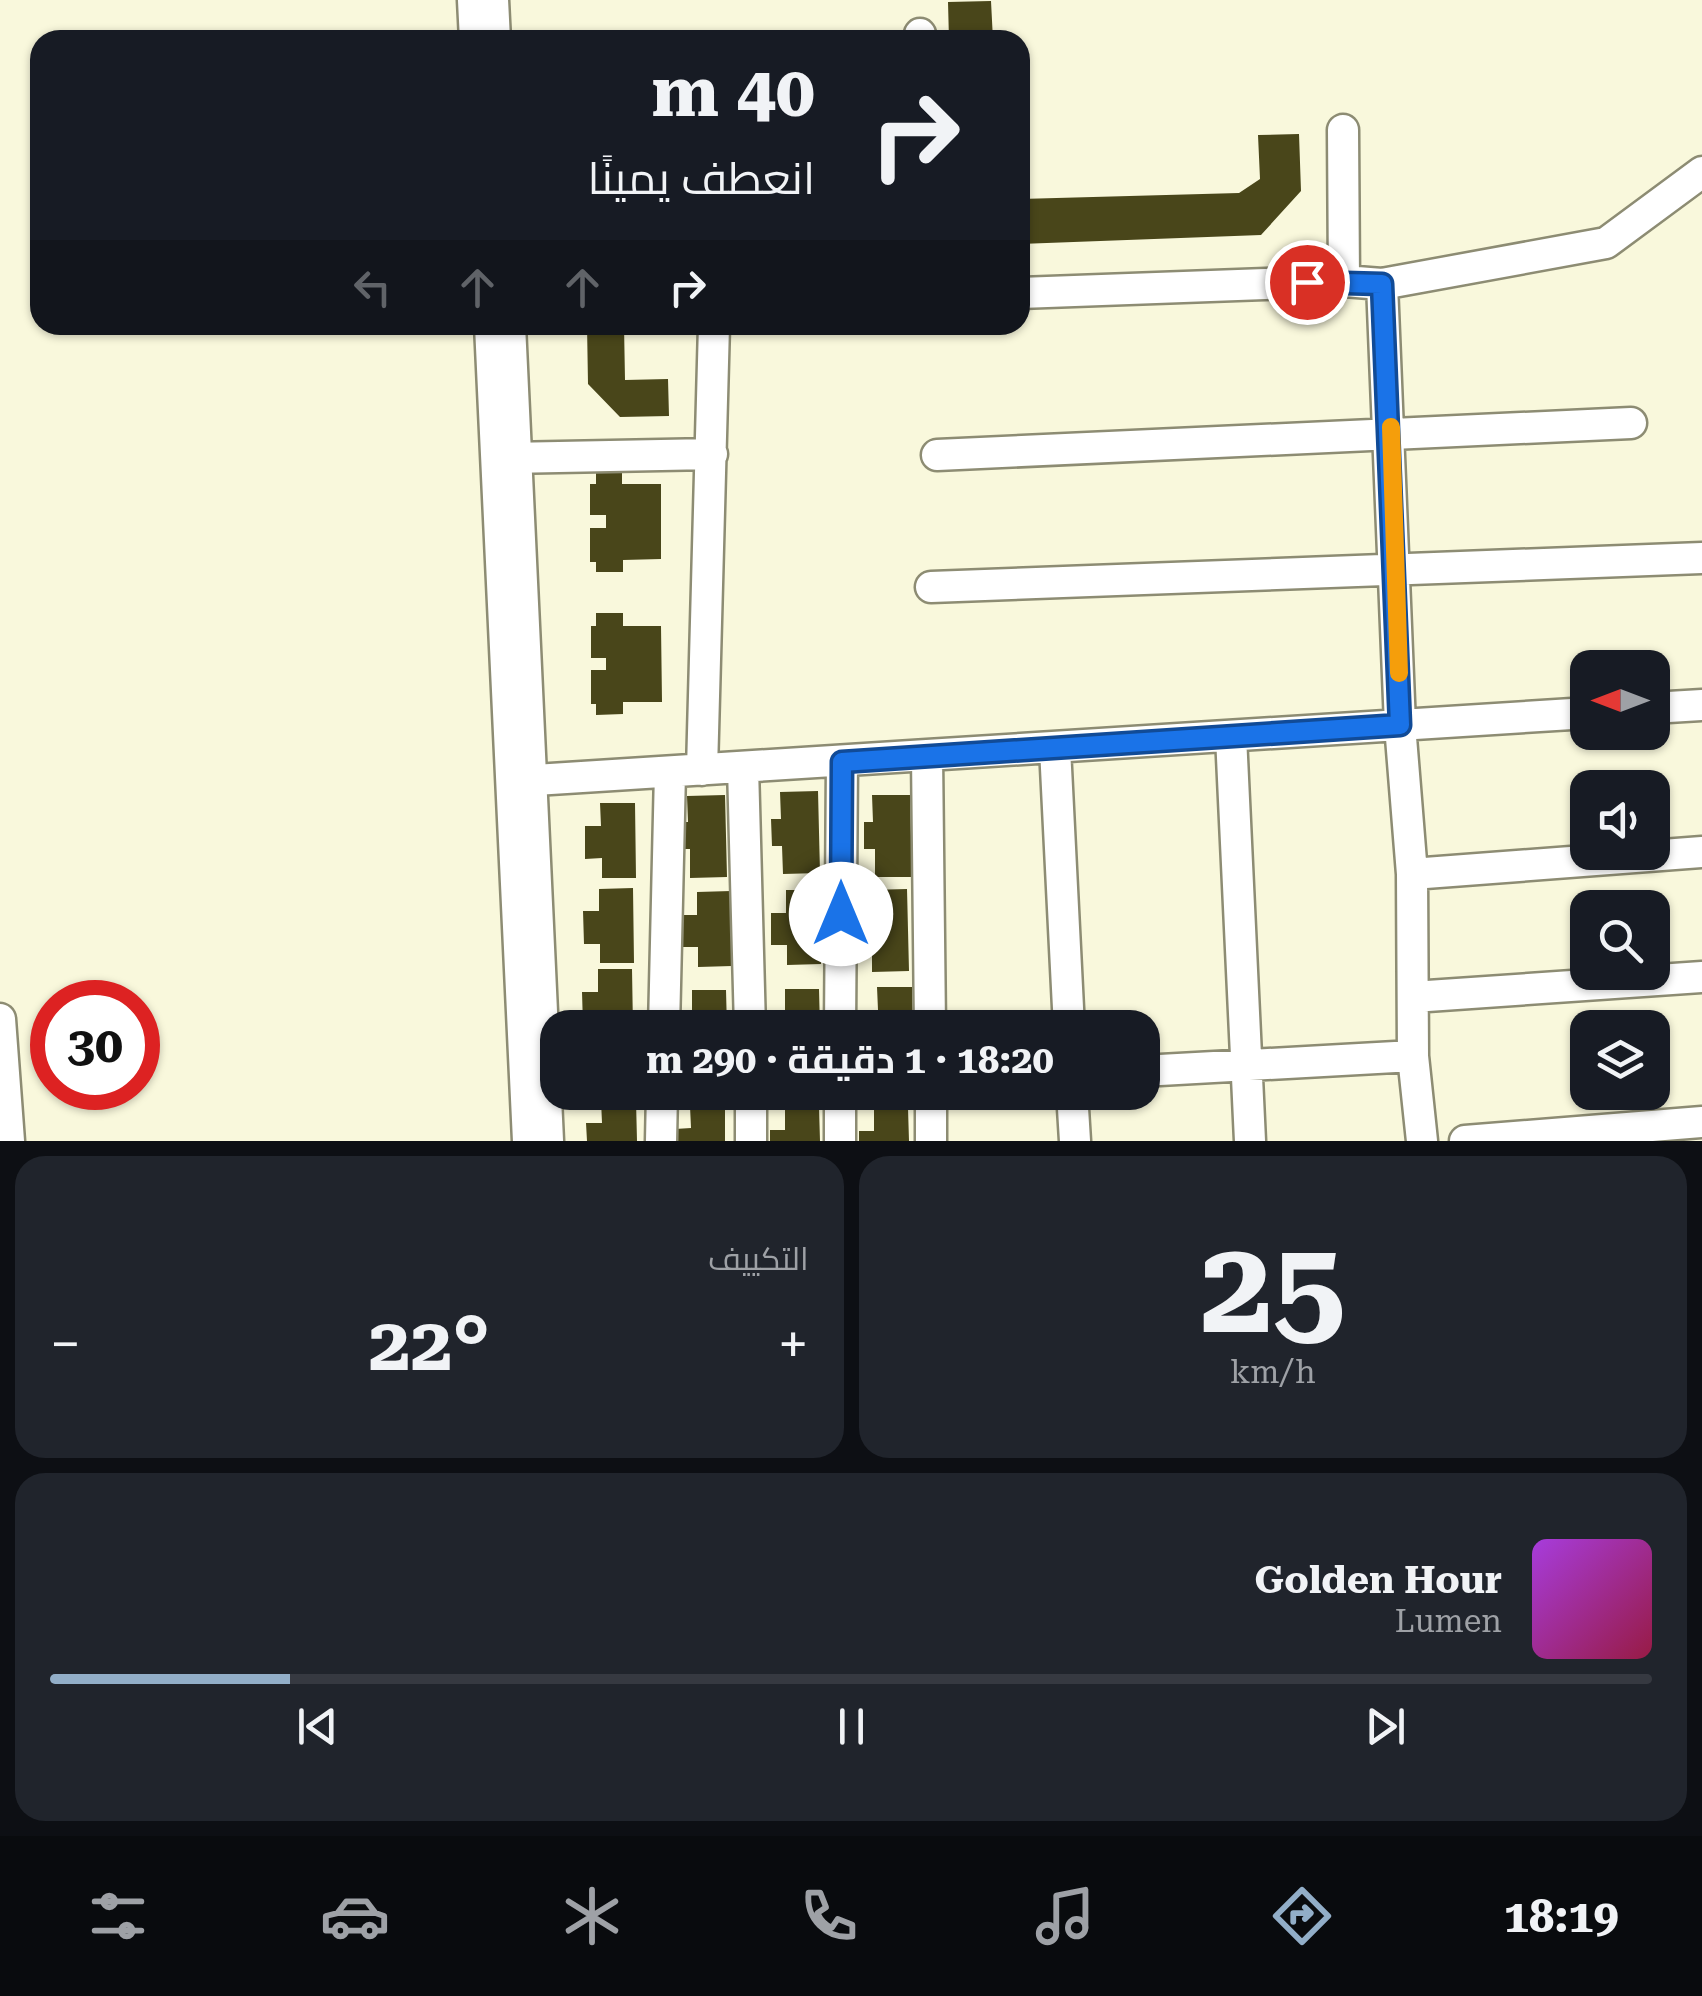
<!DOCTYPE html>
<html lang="ar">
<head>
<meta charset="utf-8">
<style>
	body { margin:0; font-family:"Roboto Serif",Cairo,serif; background:#20242c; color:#f1f3f6; direction:rtl; height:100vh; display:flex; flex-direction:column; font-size:38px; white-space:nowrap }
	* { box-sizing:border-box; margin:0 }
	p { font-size:32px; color:#9ea1a6 }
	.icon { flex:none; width:55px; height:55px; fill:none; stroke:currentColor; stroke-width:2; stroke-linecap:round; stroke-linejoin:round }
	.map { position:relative; height:1141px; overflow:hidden; direction:ltr }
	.panel { display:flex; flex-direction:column; gap:15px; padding:15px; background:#0d0f14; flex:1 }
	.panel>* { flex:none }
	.guide { position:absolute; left:30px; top:30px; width:1000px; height:305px; border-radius:30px; box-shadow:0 2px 8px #0004; direction:rtl; background:#171b24; color:#f1f3f6; overflow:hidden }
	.needle { width:65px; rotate:270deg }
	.fabs { position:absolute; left:1570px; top:650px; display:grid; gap:20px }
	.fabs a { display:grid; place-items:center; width:100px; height:100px; border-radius:20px; background:#171b24; box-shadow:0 2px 8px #0004; font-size:50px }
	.speed { position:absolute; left:30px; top:980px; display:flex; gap:20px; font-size:50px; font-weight:700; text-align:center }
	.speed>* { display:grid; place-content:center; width:130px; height:130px; border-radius:50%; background:#171b24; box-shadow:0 2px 8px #0004; line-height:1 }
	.speed .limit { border:15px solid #d22; background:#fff; color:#111 }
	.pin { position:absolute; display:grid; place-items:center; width:85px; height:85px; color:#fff; margin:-42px; border:5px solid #fff; border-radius:50%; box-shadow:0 2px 10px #0007 }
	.me { position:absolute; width:110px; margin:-55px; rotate:0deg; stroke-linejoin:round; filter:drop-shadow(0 0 8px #0008) }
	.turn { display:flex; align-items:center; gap:35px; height:210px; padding:0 50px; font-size:45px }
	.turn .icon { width:130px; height:130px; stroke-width:2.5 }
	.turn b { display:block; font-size:70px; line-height:85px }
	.lanes { display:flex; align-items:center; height:95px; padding:0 50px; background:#0003; justify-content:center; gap:50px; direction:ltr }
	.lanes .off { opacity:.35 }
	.big { font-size:75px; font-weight:700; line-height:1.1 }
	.panel .widget { flex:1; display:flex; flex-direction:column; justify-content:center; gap:15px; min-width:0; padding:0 35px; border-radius:30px; background:#20242c }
	.panel .dial { align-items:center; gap:0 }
	.dial b { font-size:130px; line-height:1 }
	.song { display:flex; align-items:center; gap:30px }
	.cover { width:120px; height:120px; border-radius:15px; background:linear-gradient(135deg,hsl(280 70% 55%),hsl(340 70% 35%)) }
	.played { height:10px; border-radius:5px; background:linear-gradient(90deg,#92aec8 15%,#363941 15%) }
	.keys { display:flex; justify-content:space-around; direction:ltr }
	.heat { display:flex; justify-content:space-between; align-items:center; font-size:55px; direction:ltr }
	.panel .tiles { flex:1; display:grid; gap:15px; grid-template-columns:1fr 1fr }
	.widget:last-child { grid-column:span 2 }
	.trip { position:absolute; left:540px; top:1010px; width:620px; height:100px; border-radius:30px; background:#171b24; box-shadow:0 2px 8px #0004; font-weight:700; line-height:100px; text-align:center; direction:rtl }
	.tabs { display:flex; height:160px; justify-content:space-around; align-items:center; background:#090b0e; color:#9ea1a6 }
	.tabs .icon { width:70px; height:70px }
	.tabs .selected { color:#92aec8 }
	.tabs b { font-size:45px; color:#f1f3f6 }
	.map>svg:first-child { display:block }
	.building { fill:#49461a }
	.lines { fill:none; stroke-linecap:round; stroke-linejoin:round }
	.street-casing { stroke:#8d8c73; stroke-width:35 }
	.primary-casing { stroke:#8d8c73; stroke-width:55 }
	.street { stroke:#fff; stroke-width:30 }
	.primary { stroke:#fff; stroke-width:50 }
	.route-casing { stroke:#114b97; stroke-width:25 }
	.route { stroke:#1a73e8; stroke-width:18 }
	.slow { stroke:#f59e0b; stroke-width:18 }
</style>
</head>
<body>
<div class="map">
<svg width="1702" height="1141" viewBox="0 0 1702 1141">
	<rect width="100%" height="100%" fill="#f9f8dc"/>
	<path class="building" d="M991,1L993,40H949L948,2Z
		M1299,134L1301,191L1261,235L1020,244V199L1239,193L1260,179L1258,135Z
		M587,325H624L625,380L668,379L669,416L620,417L588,384Z
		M622,470V484H661V559L623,560V572H596V562H590V528H606V515H590V484H596V471Z
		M596,613H623V626H661L662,702H623V714L596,715V704H591V670H606V658H591V626H596Z
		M818,791L820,873L783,874L782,846H772L771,819H781L780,792Z
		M725,795L727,877L690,878V849H679V822H688L687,796Z
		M872,795H910L912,877H875V849H864V822H873Z
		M600,803H635L636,878H602V858L585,859V826H601Z
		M633,888L634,963H600V944H584L583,911H599V889Z
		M907,889L909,971L872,972V944H861V917L870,916L869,890Z
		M786,890H820L821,964L787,965V945H771V913H786Z
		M731,891L732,966L698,967V947H682V915H697V892Z
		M598,969H632L633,1028L583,1025L582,992H598Z
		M877,987H912L913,1028H863L862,1010H878Z
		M785,989H819L820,1028H769V1012H785Z
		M692,990H726L727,1028H677V1013H692Z
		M601,1100H636L637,1141H587L586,1123H602Z
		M725,1105V1141H675V1129L691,1128L690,1106Z
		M819,1107L820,1141H770V1130H785V1108Z
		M908,1108L909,1141H859V1131H874V1109Z"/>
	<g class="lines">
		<g class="street-casing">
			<path id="street" d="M920,34V40
				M1343,130L1344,281
				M1382,284L1400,725L1412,874L1413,1056L1422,1141
				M1020,293L1344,281L1382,284L1606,243L1702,172
				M937,455L1631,423
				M506,458L712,454
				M931,587L1702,558
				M1652,708L1702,705
				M1231,736L1250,1141
				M1055,748L1069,1028
				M927,755L1588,713
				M743,767L750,1028
				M702,770L714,325
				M519,781L927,755L930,1028
				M1412,874L1702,852
				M1413,997L1702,977
				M0,1019L9,1141
				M664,1028L670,772
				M840,1028L842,762
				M1142,1071L1413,1056
				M751,1092V1141
				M931,1092V1141
				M1072,1092L1075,1141
				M661,1141L662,1092
				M840,1141V1092
				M1465,1141L1702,1122"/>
		</g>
		<g class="primary-casing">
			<path id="primary" d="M483,0L485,40
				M500,325L538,1141"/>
		</g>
		<use href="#street" class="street"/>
		<use href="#primary" class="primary"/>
	</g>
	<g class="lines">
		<g class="route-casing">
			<path id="route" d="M841,914L842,762L1400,725L1382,284L1307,282"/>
		</g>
		<use href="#route" class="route"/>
		<path class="slow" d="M1391,427L1399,673"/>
	</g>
</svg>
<div class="fabs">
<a><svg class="needle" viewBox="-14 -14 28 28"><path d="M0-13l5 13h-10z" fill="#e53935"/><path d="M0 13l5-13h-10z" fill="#9ea1a6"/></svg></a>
<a><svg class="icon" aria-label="sound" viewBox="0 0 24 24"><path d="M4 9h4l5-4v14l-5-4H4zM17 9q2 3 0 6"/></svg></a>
<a><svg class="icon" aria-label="search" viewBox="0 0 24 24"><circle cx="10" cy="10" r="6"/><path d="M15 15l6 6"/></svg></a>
<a><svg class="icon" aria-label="layers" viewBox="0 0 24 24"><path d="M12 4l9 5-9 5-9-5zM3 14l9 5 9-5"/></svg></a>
</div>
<div class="speed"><div class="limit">30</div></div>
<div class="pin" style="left:1307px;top:282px;background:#d93025"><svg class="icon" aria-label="arrive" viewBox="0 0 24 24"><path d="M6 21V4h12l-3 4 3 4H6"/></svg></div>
<svg class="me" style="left:841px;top:914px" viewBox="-20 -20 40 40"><circle r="19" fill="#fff"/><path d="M0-13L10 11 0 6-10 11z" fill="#1a73e8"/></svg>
<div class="trip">18:20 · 1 دقيقة · 290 m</div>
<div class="guide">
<div class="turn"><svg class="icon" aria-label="right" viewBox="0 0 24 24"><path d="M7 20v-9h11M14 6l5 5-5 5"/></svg><div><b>40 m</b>انعطف يمينًا</div></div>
<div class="lanes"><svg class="icon off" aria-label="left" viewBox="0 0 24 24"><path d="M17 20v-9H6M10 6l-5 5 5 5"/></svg><svg class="icon off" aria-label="ahead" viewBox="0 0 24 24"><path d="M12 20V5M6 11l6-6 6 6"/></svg><svg class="icon off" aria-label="ahead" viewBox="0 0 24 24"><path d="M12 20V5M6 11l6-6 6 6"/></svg><svg class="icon" aria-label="right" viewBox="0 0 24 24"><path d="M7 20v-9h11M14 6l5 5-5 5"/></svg></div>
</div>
</div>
<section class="panel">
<div class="tiles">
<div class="widget dial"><b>25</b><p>km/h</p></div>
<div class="widget"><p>التكييف</p>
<div class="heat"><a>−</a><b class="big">22°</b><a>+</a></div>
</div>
<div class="widget">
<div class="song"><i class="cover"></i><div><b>Golden Hour</b><p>Lumen</p></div></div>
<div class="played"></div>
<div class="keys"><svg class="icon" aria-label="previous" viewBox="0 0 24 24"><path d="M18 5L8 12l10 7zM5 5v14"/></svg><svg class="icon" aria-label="pause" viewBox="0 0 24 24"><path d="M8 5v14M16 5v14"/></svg><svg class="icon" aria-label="next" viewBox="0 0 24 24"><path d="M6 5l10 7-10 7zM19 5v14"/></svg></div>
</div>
</div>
</section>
<nav class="tabs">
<b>18:19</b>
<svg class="icon selected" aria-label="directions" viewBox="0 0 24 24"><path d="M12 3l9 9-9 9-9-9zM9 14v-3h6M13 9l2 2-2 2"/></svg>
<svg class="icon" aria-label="music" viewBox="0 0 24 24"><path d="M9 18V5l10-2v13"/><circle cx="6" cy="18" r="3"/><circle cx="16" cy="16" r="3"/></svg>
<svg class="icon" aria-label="phone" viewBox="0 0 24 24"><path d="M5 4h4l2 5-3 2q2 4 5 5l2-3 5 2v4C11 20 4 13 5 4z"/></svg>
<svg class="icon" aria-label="climate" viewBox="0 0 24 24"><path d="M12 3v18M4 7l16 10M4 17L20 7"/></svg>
<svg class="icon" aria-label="car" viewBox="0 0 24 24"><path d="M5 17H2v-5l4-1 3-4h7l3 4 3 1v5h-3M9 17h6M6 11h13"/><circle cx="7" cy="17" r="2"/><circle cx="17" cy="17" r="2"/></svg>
<svg class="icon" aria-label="filters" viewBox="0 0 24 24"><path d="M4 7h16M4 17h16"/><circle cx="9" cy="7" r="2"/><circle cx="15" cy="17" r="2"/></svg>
</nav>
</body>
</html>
